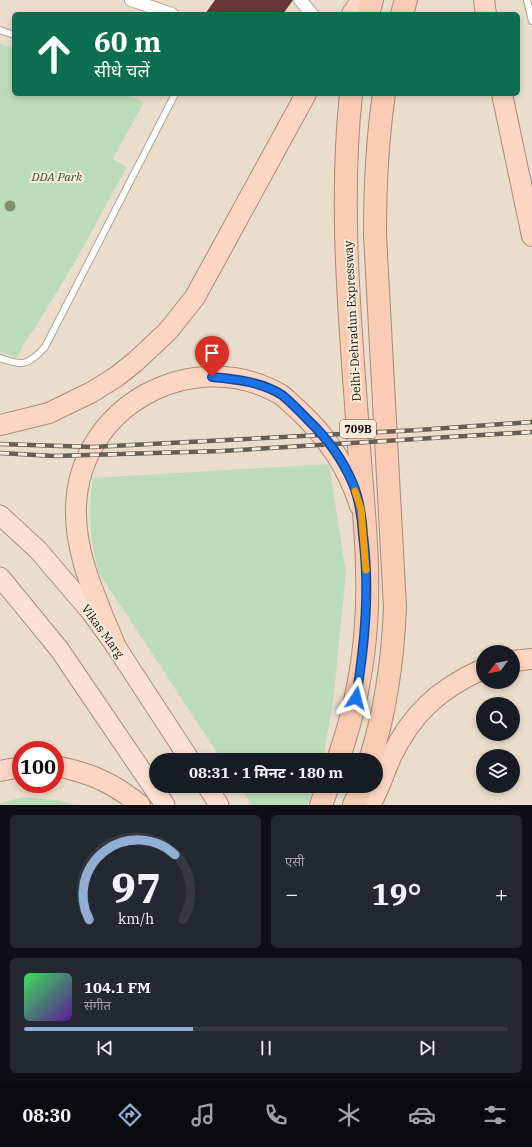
<!DOCTYPE html>
<html lang="hi">
<head>
<meta charset="utf-8">
<style>
	body { margin:0; font-family:"IBM Plex Serif","Noto Sans Devanagari",serif; background:#242831; color:#f1f3f6; height:100vh; display:flex; flex-direction:column; font-size:15px; white-space:nowrap }
	* { box-sizing:border-box; margin:0 }
	p { font-size:13px; color:#9ea1a6 }
	.icon { flex:none; width:22px; height:22px; fill:none; stroke:currentColor; stroke-width:2; stroke-linecap:round; stroke-linejoin:round }
	.map { position:relative; height:805px; overflow:hidden }
	.side { display:flex; flex-direction:column; gap:10px; padding:10px; background:#0d0f14; flex:1 }
	.side>* { flex:none }
	.top-card { position:absolute; left:12px; top:12px; width:508px; height:84px; border-radius:6px; box-shadow:0 2px 6px #0003; background:#0b6e4f; color:#fff; overflow:hidden }
	.needle { width:26px; rotate:238deg }
	.tools { position:absolute; left:476px; top:645px; display:grid; gap:8px }
	.tools a { display:grid; place-items:center; width:44px; height:44px; border-radius:50%; background:#171b24; box-shadow:0 2px 6px #0003; font-size:20px }
	.speed { position:absolute; left:12px; top:741px; display:flex; gap:8px; font-size:20px; font-weight:700; text-align:center }
	.speed>* { display:grid; place-content:center; width:52px; height:52px; border-radius:50%; background:#171b24; box-shadow:0 2px 6px #0003; line-height:1 }
	.speed .limit { border:6px solid #d22; background:#fff; color:#111 }
	.pin { position:absolute; display:grid; place-items:center; width:34px; height:34px; color:#fff; margin:-41px -17px; border-radius:50% 50% 50% 0; rotate:-45deg; box-shadow:0 0 4px #0007 }
	.pin .icon { rotate:45deg }
	.me { position:absolute; width:44px; margin:-22px; rotate:9deg; stroke-linejoin:round; filter:drop-shadow(0 0 3px #0008) }
	.turn { display:flex; align-items:center; gap:14px; height:84px; padding:0 16px; font-size:18px }
	.turn .icon { width:52px; height:52px; stroke-width:2.5 }
	.turn b { display:block; font-size:28px; line-height:34px }
	.big { font-size:30px; font-weight:700; line-height:1.1 }
	.side .widget { flex:1; display:flex; flex-direction:column; justify-content:center; gap:6px; min-width:0; padding:0 14px; border-radius:6px; background:#242831 }
	.side .dial { align-items:center; gap:0 }
	.dial svg { height:104px; overflow:visible; fill:none; stroke:#363941; stroke-width:7; stroke-linecap:round; text-anchor:middle }
	.dial text { fill:#f1f3f6; stroke:none }
	.song { display:flex; align-items:center; gap:12px }
	.cover { width:48px; height:48px; border-radius:6px; background:linear-gradient(135deg,hsl(130 70% 55%),hsl(270 70% 35%)) }
	.played { height:4px; border-radius:2px; background:linear-gradient(90deg,#91afd5 35%,#363941 35%) }
	.keys { display:flex; justify-content:space-around; direction:ltr }
	.heat { display:flex; justify-content:space-between; align-items:center; font-size:22px; direction:ltr }
	.side .tiles { flex:1; display:grid; gap:10px; grid-template-columns:1fr 1fr }
	.widget:last-child { grid-column:span 2 }
	.trip { position:absolute; left:149px; top:753px; width:234px; height:40px; border-radius:20px; background:#171b24; box-shadow:0 2px 6px #0003; font-weight:700; line-height:40px; text-align:center }
	.menu { display:flex; height:64px; justify-content:space-around; align-items:center; background:#090b0e; color:#9ea1a6 }
	.menu .icon { width:28px; height:28px }
	.menu .active { color:#91afd5 }
	.menu b { font-size:18px; color:#f1f3f6 }
	.map>svg:first-child { display:block }
	.green { fill:#bcdcb7 }
	.building { fill:#673837 }
	.lines { fill:none; stroke-linecap:round; stroke-linejoin:round }
	.service-casing { stroke:#afa392; stroke-width:8 }
	.minor-casing { stroke:#afa392; stroke-width:14 }
	.primary-casing { stroke:#a98a78; stroke-width:21 }
	.trunk-casing { stroke:#a98a78; stroke-width:22 }
	.motorway-casing { stroke:#a98a78; stroke-width:24 }
	.service { stroke:#fff; stroke-width:6 }
	.minor { stroke:#fff; stroke-width:12 }
	.primary { stroke:#fce0d1; stroke-width:19 }
	.trunk { stroke:#fbd6c2; stroke-width:20 }
	.motorway { stroke:#faccb3; stroke-width:22 }
	.rail-casing { stroke:#655e54; stroke-width:4.5 }
	.rail { stroke:#f8ead9; stroke-width:3; stroke-dasharray:9; stroke-linecap:butt }
	.tree { fill:#7e916c }
	.route-casing { stroke:#114b97; stroke-width:10 }
	.route { stroke:#1a73e8; stroke-width:7 }
	.slow { stroke:#f59e0b; stroke-width:7 }
	.labels { text-anchor:middle; dominant-baseline:central; stroke-width:4; stroke-linejoin:round; paint-order:stroke }
	.shield { fill:#f8ead9; stroke:#585147; stroke-width:1 }
	.shield-label { font-size:11px; font-weight:bold; fill:#130f09 }
	.park-label { font-size:12px; font-style:italic; fill:#25531d; stroke:#f8ead9 }
	.street-label { font-size:12px; fill:#130f09; stroke:#f8ead9 }
</style>
</head>
<body>
<div class="map">
<svg width="532" height="805" viewBox="0 0 532 805">
	<rect width="100%" height="100%" fill="#eaddcc"/>
	<path class="green" d="M0,43L14,49V94H123L144,102L113,159L127,167L72,267L16,358L0,352Z
		M329,464L346,573L334,694L323,760H222L99,573C90,541 88,511 93,478Z
		M239,786H315L307,805H252Z
		M24,797L56,800L75,805H0V803Z"/>
	<path class="building" d="M215,0H293L283,14H205Z"/>
	<g class="lines">
		<g class="service-casing">
			<path id="service" d="M527,0L532,21
				M0,30L14,35
				M0,358C22,366 28,366 45,347L175,94"/>
		</g>
		<g class="minor-casing">
			<path id="minor" d="M131,0L172,14
				M300,0L312,14"/>
		</g>
		<g class="primary-casing">
			<path id="primary" d="M0,515L38,550L91,612L115,645L190,760
				M0,577L59,649L165,805
				M207,786L219,805"/>
		</g>
		<g class="trunk-casing">
			<path id="trunk" d="M484,0L486,14
				M352,14L361,0
				M502,94L532,236
				M0,425L49,413L92,392L116,377L135,362L168,331L195,297L306,94
				M115,645C97,600 74,555 76,506C80,405 193,345 280,394C286,398 291,404 296,408C326,435 348,467 360,506
				M513,661L532,659
				M55,766C88,772 114,783 140,805
				M0,771L21,767
				M370,805C379,790 384,773 391,757C412,713 439,689 483,669"/>
		</g>
		<g class="motorway-casing">
			<path id="motorway" d="M368,14L372,0
				M402,14L406,0
				M338,760C353,717 363,671 366,625C370,571 364,515 360,461C352,339 338,215 351,94
				M370,760C386,710 393,659 395,607L375,235C375,187 377,141 384,94
				M321,805L328,786
				M354,805L362,786"/>
		</g>
		<use href="#service" class="service"/>
		<use href="#minor" class="minor"/>
		<use href="#primary" class="primary"/>
		<use href="#trunk" class="trunk"/>
		<use href="#motorway" class="motorway"/>
		<g class="rail-casing">
			<path id="rail" d="M0,444L93,447L419,430L532,422
				M0,453L54,456L222,451L532,432"/>
		</g>
		<use href="#rail" class="rail"/>
	</g>
	<circle class="tree" cx="10" cy="206" r="5.5"/>
	<g class="lines">
		<g class="route-casing">
			<path id="route" d="M212,377C235,379 262,382 282,395C291,402 300,412 308,420C327,438 343,460 353,484C360,501 362,518 363,535C370,590 365,643 356,698"/>
		</g>
		<use href="#route" class="route"/>
		<path class="slow" d="M355,491L361,509L366,570"/>
	</g>
	<g class="labels">
		<rect class="shield" x="340" y="420" width="36" height="18" rx="3"/>
		<g class="shield-label">
			<text x="358" y="429">709B</text>
		</g>
		<g class="park-label">
			<text x="57" y="176">DDA Park</text>
		</g>
		<g class="street-label">
			<text transform="translate(352 321) rotate(-93)">Delhi-Dehradun Expressway</text>
			<text transform="translate(103 631) rotate(54)">Vikas Marg</text>
		</g>
	</g>
</svg>
<div class="tools">
<a><svg class="needle" viewBox="-14 -14 28 28"><path d="M0-13l5 13h-10z" fill="#e53935"/><path d="M0 13l5-13h-10z" fill="#9ea1a6"/></svg></a>
<a><svg class="icon" aria-label="search" viewBox="0 0 24 24"><circle cx="10" cy="10" r="6"/><path d="M15 15l6 6"/></svg></a>
<a><svg class="icon" aria-label="layers" viewBox="0 0 24 24"><path d="M12 4l9 5-9 5-9-5zM3 14l9 5 9-5"/></svg></a>
</div>
<div class="speed"><div class="limit">100</div></div>
<div class="pin" style="left:212px;top:377px;background:#d93025"><svg class="icon" aria-label="arrive" viewBox="0 0 24 24"><path d="M6 21V4h12l-3 4 3 4H6"/></svg></div>
<svg class="me" style="left:356px;top:698px" viewBox="-20 -20 40 40"><path d="M0-17L14 15 0 8-14 15z" fill="#1a73e8" stroke="#fff" stroke-width="4"/></svg>
<div class="trip">08:31 · 1 मिनट · 180 m</div>
<div class="top-card">
<div class="turn"><svg class="icon" aria-label="ahead" viewBox="0 0 24 24"><path d="M12 20V5M6 11l6-6 6 6"/></svg><div><b>60 m</b>सीधे चलें</div></div>
</div>
</div>
<section class="side">
<div class="tiles">
<div class="widget dial"><svg viewBox="0 0 100 80">
<path d="M14 69A42 42 0 1 1 86 69"/>
<path d="M14 69A42 42 0 0 1 80 19" stroke="#91afd5"/>
<text x="50" y="56" font-size="32" font-weight="700">97</text>
<text x="50" y="72" font-size="11">km/h</text>
</svg></div>
<div class="widget"><p>एसी</p>
<div class="heat"><a>−</a><b class="big">19°</b><a>+</a></div>
</div>
<div class="widget">
<div class="song"><i class="cover"></i><div><b>104.1 FM</b><p>संगीत</p></div></div>
<div class="played"></div>
<div class="keys"><svg class="icon" aria-label="previous" viewBox="0 0 24 24"><path d="M18 5L8 12l10 7zM5 5v14"/></svg><svg class="icon" aria-label="pause" viewBox="0 0 24 24"><path d="M8 5v14M16 5v14"/></svg><svg class="icon" aria-label="next" viewBox="0 0 24 24"><path d="M6 5l10 7-10 7zM19 5v14"/></svg></div>
</div>
</div>
</section>
<nav class="menu">
<b>08:30</b>
<svg class="icon active" aria-label="directions" viewBox="0 0 24 24"><path d="M12 3l9 9-9 9-9-9zM9 14v-3h6M13 9l2 2-2 2"/></svg>
<svg class="icon" aria-label="music" viewBox="0 0 24 24"><path d="M9 18V5l10-2v13"/><circle cx="6" cy="18" r="3"/><circle cx="16" cy="16" r="3"/></svg>
<svg class="icon" aria-label="phone" viewBox="0 0 24 24"><path d="M5 4h4l2 5-3 2q2 4 5 5l2-3 5 2v4C11 20 4 13 5 4z"/></svg>
<svg class="icon" aria-label="climate" viewBox="0 0 24 24"><path d="M12 3v18M4 7l16 10M4 17L20 7"/></svg>
<svg class="icon" aria-label="car" viewBox="0 0 24 24"><path d="M5 17H2v-5l4-1 3-4h7l3 4 3 1v5h-3M9 17h6M6 11h13"/><circle cx="7" cy="17" r="2"/><circle cx="17" cy="17" r="2"/></svg>
<svg class="icon" aria-label="filters" viewBox="0 0 24 24"><path d="M4 7h16M4 17h16"/><circle cx="9" cy="7" r="2"/><circle cx="15" cy="17" r="2"/></svg>
</nav>
</body>
</html>
